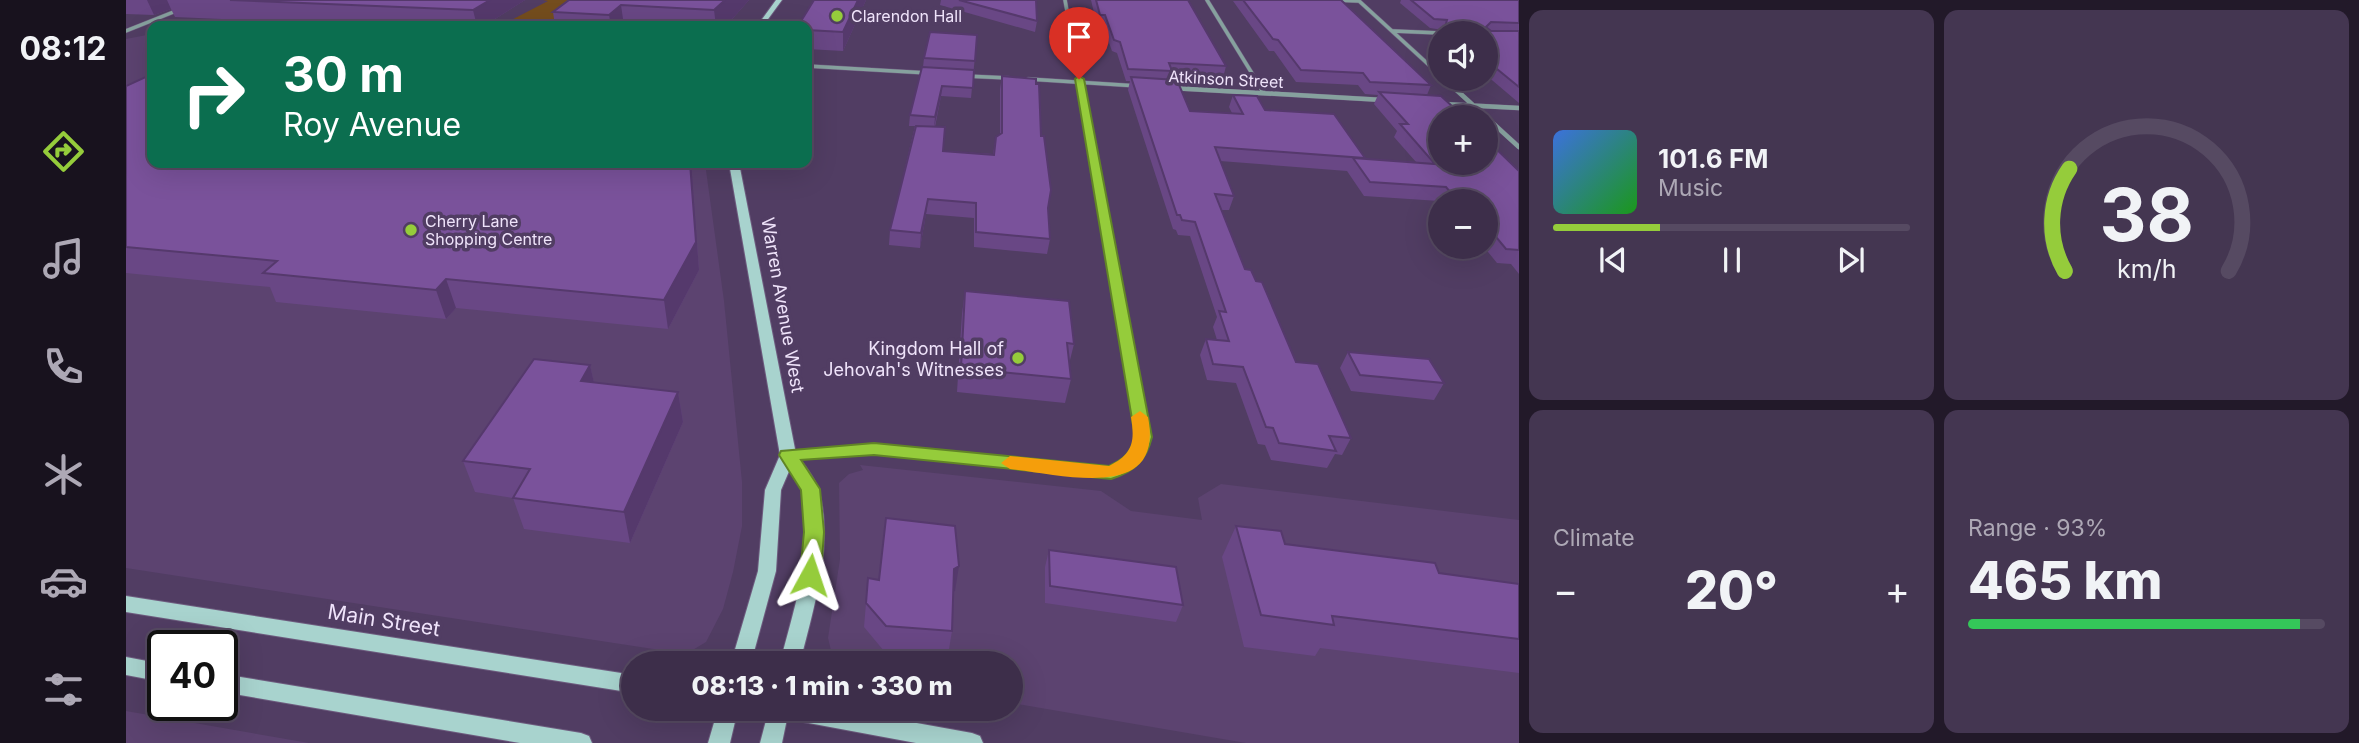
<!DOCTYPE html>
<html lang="en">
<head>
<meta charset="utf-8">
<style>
	body { margin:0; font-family:Inter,sans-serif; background:#443651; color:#f1f3f6; height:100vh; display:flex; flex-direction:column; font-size:26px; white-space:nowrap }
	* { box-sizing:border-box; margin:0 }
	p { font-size:23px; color:#ada8b5 }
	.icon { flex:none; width:38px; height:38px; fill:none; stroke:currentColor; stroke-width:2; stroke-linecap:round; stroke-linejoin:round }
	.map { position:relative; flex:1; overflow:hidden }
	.sheet { display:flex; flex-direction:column; gap:10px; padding:10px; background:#221929; width:840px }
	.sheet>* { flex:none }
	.hud { position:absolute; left:21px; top:21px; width:665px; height:147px; border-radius:14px; box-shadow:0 7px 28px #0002,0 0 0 2px #564a62; background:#0b6e4f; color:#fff; overflow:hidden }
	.fabs { position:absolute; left:1302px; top:21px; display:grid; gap:14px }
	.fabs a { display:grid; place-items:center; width:70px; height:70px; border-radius:50%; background:#3d2e4a; box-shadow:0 7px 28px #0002,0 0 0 2px #564a62; font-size:35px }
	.speed { position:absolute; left:21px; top:630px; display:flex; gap:14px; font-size:35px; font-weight:700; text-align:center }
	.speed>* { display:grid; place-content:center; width:91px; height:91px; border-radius:50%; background:#3d2e4a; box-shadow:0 7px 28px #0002,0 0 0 2px #564a62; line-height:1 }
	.speed .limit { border:4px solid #111; border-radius:10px; background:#fff; color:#111 }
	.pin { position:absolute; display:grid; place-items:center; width:60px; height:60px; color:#fff; margin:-72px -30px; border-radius:50% 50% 50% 0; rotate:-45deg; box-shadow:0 0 7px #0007 }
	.pin .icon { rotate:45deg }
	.me { position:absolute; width:77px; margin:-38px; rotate:5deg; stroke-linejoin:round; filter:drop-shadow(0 0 5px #0008) }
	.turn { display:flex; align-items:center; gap:24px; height:147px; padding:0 21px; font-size:32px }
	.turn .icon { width:91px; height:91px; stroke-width:2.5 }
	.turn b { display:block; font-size:49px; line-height:60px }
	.big { font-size:52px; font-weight:800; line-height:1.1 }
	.sheet .card { flex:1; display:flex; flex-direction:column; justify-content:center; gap:10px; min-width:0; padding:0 24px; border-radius:14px; background:#443651 }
	.sheet .dial { align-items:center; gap:0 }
	.dial svg { height:182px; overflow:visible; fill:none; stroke:#564a62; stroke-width:7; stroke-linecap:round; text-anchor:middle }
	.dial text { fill:#f1f3f6; stroke:none }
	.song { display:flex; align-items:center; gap:21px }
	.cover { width:84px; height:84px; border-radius:10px; background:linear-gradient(135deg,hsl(220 70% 55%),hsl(120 70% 35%)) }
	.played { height:7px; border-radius:4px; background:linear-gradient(90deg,#95cc3b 30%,#564a62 30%) }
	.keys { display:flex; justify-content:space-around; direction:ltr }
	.heat { display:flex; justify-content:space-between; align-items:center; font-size:38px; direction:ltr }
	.charge { height:10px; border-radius:5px; background:linear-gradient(90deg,#34c759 93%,#564a62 0) }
	.sheet .tiles { flex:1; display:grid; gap:10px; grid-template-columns:repeat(2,1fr) }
	.trip { position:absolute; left:495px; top:651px; width:402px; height:70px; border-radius:35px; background:#3d2e4a; box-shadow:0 7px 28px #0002,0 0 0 2px #564a62; font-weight:800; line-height:70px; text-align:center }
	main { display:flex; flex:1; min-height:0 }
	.dock { display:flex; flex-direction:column; width:126px; justify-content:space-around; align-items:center; background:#18121e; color:#ada8b5 }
	.dock .icon { width:49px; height:49px }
	.dock .current { color:#95cc3b }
	.dock b { font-size:32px; color:#f1f3f6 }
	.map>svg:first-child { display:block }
	.built { fill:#5c4370 }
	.green { fill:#744d1d }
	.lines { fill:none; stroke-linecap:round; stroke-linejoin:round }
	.street-far3-casing { stroke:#6d5b7e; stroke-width:4.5 }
	.street-far2-casing { stroke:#6d5b7e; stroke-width:5 }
	.street-far1-casing { stroke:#6d5b7e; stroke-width:8 }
	.street-casing { stroke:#6d5b7e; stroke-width:10 }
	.secondary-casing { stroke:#6d5b7e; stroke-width:2 }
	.street-far3 { stroke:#86a19e; stroke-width:3.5 }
	.street-far2 { stroke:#86a19e; stroke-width:4.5 }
	.street-far1 { stroke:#86a19e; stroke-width:6 }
	.street { stroke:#86a19e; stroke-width:8 }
	.secondary { fill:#a8d3ce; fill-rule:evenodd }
	.wall { fill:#694785 }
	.shaded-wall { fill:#55396c }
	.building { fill:#7a529b; stroke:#55396c; stroke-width:2 }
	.route { fill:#95cc3b; stroke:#618526; stroke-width:2 }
	.slow { fill:#f59e0b }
	.poi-dot { fill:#95cc3b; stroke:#513d63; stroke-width:2.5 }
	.labels { text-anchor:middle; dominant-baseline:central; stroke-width:7; stroke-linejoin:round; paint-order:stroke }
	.far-poi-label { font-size:16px; fill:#efe3fa; stroke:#513d63; text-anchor:start }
	.far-street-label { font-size:16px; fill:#efe3fa; stroke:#513d63 }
	.street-label { font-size:18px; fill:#efe3fa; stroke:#513d63 }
	.poi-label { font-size:18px; fill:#efe3fa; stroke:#513d63; text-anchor:end }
	.near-street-label { font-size:21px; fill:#efe3fa; stroke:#513d63 }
</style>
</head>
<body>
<main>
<nav class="dock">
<b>08:12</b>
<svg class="icon current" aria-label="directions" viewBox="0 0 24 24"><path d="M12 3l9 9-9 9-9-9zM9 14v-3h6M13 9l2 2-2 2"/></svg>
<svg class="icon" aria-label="music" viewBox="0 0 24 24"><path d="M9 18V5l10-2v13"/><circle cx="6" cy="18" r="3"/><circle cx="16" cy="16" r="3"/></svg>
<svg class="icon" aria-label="phone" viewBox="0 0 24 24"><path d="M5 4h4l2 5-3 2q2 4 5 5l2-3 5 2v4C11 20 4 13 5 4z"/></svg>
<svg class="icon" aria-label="climate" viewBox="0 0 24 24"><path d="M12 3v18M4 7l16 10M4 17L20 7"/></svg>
<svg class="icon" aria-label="car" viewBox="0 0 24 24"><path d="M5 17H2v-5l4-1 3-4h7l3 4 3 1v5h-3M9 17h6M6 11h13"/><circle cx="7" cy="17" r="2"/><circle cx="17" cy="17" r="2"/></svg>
<svg class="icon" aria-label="filters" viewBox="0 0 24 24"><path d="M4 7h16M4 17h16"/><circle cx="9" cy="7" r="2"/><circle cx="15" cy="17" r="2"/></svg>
</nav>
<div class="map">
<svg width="1393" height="743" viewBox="0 0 1393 743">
	<rect width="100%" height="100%" fill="#513d63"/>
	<path class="built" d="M26,34V163H579L598,301L616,482V526L607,572L597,609L580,642L560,654L0,568V39Z
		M734,465L975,491L1005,511L1076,520L1072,498L1095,484L1393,520V743H1120L886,703V663H708L702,638L714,559L713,483L723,474L737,470Z
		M0,711L183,743H0Z"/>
	<path class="green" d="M417,0H464L451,4L426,22L425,26H374L422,1Z"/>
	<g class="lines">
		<g class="street-far3-casing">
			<path id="street-far3" d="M939,0L955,88
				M1081,0L1135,88
				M1207,0L1233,1
				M1232,0L1314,75
				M0,31L55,9
				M1267,31L1314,33
				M681,66L802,73
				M839,76L883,78
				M902,79L1012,86
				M1318,79L1328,88"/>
		</g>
		<g class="street-far2-casing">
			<path id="street-far2" d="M954,86L974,198
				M1134,86L1138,93
				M1326,86L1393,147
				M1045,88L1257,100
				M1317,104L1393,108"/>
		</g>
		<g class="street-far1-casing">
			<path id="street-far1" d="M974,196L999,338"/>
		</g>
		<g class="street-casing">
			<path id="street" d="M662,455L748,449L985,473L1006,460L1017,437L999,337"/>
		</g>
		<g class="secondary-casing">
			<path id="secondary" d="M650,0H656L637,26H631Z
				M603,163H613L670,454C678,465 689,477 693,491C708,546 687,610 674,663H654C666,616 693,534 676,487C673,481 668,475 664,469L655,490L650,571L625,663H605L632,571L639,490L654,455Z
				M0,596L508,675V693L0,612Z
				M0,657L37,664V682L0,675Z
				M96,674L455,733L463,736L466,743H394L96,692Z
				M592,709H612L604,743H582Z
				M643,709H713L846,733L854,736L857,743H790L661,719L656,743H634Z"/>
		</g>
		<use href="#street-far3" class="street-far3"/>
		<use href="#street-far2" class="street-far2"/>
		<use href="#street-far1" class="street-far1"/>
		<use href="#street" class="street"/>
		<use href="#secondary" class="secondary"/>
	</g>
	<path class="wall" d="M0,0H399L358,26H263L49,17L45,9L28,15L0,14Z
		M443,0H623L600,26H429L427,12Z
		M688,0H740L717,51L681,49V26Z
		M815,0H910L911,21L909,32L814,5Z
		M965,0H1062L1100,66L1097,78L1045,75L1044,80L1064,111L1106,113L1103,107L1107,95L1239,159L1290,162L1268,137L1271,131L1248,104L1252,95L1239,94L1232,85L1170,82L1148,51H1143L1107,1L1215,0L1305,85L1301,95L1393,171V274L1385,264L1371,263L1358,247H1360V201H1314V202L1313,201L1238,196L1221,171L1094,161L1108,196L1103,210H1095L1119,269L1130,281L1170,362L1225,438L1216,455L1209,454L1201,468L1145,460L1139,445L1132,444L1110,383L1081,380L1074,355L1080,339L1091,340L1087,327L1091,317L1064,236L1052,235L1050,230L1047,229L1002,90L1004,81H1000L991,53L986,51L977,26H971Z
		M1275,0H1393V103L1360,75V33H1316L1317,30L1304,28L1274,3Z
		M851,35L845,98L815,96L809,127L817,151L867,154L870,137L874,134V89L876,76L915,136L924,239L921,254L848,247V218L800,214L794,248L763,245L764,230L789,126H783L784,115L797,67L798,58Z
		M0,86L26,163L566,177L573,270L542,329L330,308L320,319L150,302L144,287L0,273Z
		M839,291L948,344L943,364L945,379L939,403L831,392L836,314Z
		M1222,352L1318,383L1308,400L1225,391L1214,368Z
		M464,365L468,383L552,392L557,422L504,543L398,529L387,498L349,492L337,461Z
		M1110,526L1159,544L1313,573L1393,584V673L1194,648L1189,656L1118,647L1096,557Z
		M923,550L1057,605L1050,622L919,603V567Z
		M829,591L827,592L826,631L822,655L758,651L738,627L740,603Z"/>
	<path class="shaded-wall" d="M21,0H41L45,9L28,15Z
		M364,0H399L358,26H351L347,10Z
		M599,0H623L600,26H590L588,10Z
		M732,0H740L717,51V32Z
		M495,5L498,26H485L483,15Z
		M816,86L815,96L808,128L809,117Z
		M565,163L573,270L542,329L538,300Z
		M802,199L800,214L794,248L795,233Z
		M320,279L330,308L320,319L310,290Z
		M464,365L471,396L455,381Z
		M552,392L557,422L504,543L498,512Z
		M833,566L829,591L824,594L828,569Z"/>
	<path class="building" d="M104,0H364L347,10Z
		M443,0H599L588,10L495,5L483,15L427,12Z
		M688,0H732L717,32L681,30V26H672Z
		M833,0H910L911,21Z
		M970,0H1062L1100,66L1043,63L1046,71L1002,69L994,42L988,40L979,15H974Z
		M1117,0H1215L1305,85L1244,82L1237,73L1175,70L1152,40L1147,39Z
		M1285,0H1393V23L1365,22L1360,27L1365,31H1393V87L1360,60V33H1327L1319,27L1321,20L1308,19Z
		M804,32L851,35L849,61L798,58Z
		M796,67L848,70L847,88L816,86L809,117L784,115Z
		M26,74V163H505L534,165L535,163H564L570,242L538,300L320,279L310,290L137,273L151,261L0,247V86Z
		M876,76L910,79V84H913L915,136H918L925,190L922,208L924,239L850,232V203L802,199L795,233L764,230L790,126L819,127L817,151L868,155L870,137L876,133Z
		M1005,77L1051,80L1064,111L1117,114L1107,95L1131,96L1139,110L1208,114L1239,158L1089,147L1108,196L1089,194L1119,269L1125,270L1130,281L1136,282L1170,362L1192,364L1225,438L1203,436L1210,451L1153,443L1147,428L1140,427L1117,367L1087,364L1080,339L1103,341L1093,311L1100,312L1069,222L1056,220L1054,215H1051Z
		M1253,92L1315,96L1338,117H1314V163H1360V139L1393,171V250L1380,249L1360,225V201H1339L1337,199H1330L1320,187L1244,182L1227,158L1309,164L1274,124H1282Z
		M839,291L943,301L948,344L941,343L945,379L835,368Z
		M1222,352L1303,359L1318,383L1234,375Z
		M408,359L464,365L455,381L552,392L498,512L387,498L404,469L337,461Z
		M760,518L829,526L833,566L828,569L826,631L760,626L740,603L742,578L753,580Z
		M1110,526L1155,531L1159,544L1309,563L1313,573L1393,584V639L1206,616L1208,625L1135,615Z
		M923,550L1050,567L1057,605L924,586Z"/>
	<path class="route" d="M953,76L958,79L1026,437C1020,461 1008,472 985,479L748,455L675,460L694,489L698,532L695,575L692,581L684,583L677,581L674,575L678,532L675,490L653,455L655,451L748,443L983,466C998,459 1004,454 1009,437L949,79Z"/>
	<path class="slow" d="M1014,411L1022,417C1039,504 936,474 884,469L875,463L884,456L983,466C1007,454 1009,442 1005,417Z"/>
	<g class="poi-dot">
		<circle cx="711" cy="16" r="7"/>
		<circle cx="285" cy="230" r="7"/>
		<circle cx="892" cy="358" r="7"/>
	</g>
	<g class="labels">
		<g class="far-poi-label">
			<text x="725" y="16">Clarendon Hall</text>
			<text x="299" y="221">Cherry Lane<tspan x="299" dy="18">Shopping Centre</tspan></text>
		</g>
		<g class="far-street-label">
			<text transform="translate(1100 79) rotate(3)">Atkinson Street</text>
		</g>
		<g class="street-label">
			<text transform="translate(657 305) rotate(80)">Warren Avenue West</text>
		</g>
		<g class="poi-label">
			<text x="878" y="348">Kingdom Hall of<tspan x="878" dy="21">Jehovah's Witnesses</tspan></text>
		</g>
		<g class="near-street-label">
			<text transform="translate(258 620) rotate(9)">Main Street</text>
		</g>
	</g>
</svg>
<div class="fabs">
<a><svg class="icon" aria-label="sound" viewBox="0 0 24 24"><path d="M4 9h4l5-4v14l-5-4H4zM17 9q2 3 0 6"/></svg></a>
<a>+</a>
<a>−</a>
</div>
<div class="speed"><div class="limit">40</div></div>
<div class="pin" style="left:953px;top:79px;background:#d93025"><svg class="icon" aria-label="arrive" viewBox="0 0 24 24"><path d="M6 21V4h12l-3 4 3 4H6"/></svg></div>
<svg class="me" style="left:684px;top:575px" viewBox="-20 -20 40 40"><path d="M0-17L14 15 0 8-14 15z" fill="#95cc3b" stroke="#fff" stroke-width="4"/></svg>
<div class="trip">08:13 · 1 min · 330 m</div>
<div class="hud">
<div class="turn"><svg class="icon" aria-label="right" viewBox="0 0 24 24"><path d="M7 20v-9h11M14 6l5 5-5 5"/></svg><div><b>30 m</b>Roy Avenue</div></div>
</div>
</div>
<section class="sheet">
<div class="tiles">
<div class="card">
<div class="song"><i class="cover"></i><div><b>101.6 FM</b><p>Music</p></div></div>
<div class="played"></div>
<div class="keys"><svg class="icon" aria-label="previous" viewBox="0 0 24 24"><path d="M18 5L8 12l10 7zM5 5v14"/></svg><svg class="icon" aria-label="pause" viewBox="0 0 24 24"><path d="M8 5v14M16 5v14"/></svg><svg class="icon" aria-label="next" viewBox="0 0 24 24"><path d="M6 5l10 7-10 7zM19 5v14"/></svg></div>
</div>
<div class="card dial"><svg viewBox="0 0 100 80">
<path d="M14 69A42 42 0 1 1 86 69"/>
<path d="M14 69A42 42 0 0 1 16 24" stroke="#95cc3b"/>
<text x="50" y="56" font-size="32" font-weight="700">38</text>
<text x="50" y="72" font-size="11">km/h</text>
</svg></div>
<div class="card"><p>Climate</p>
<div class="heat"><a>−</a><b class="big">20°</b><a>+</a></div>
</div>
<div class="card"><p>Range · 93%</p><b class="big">465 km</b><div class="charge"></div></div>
</div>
</section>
</main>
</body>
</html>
